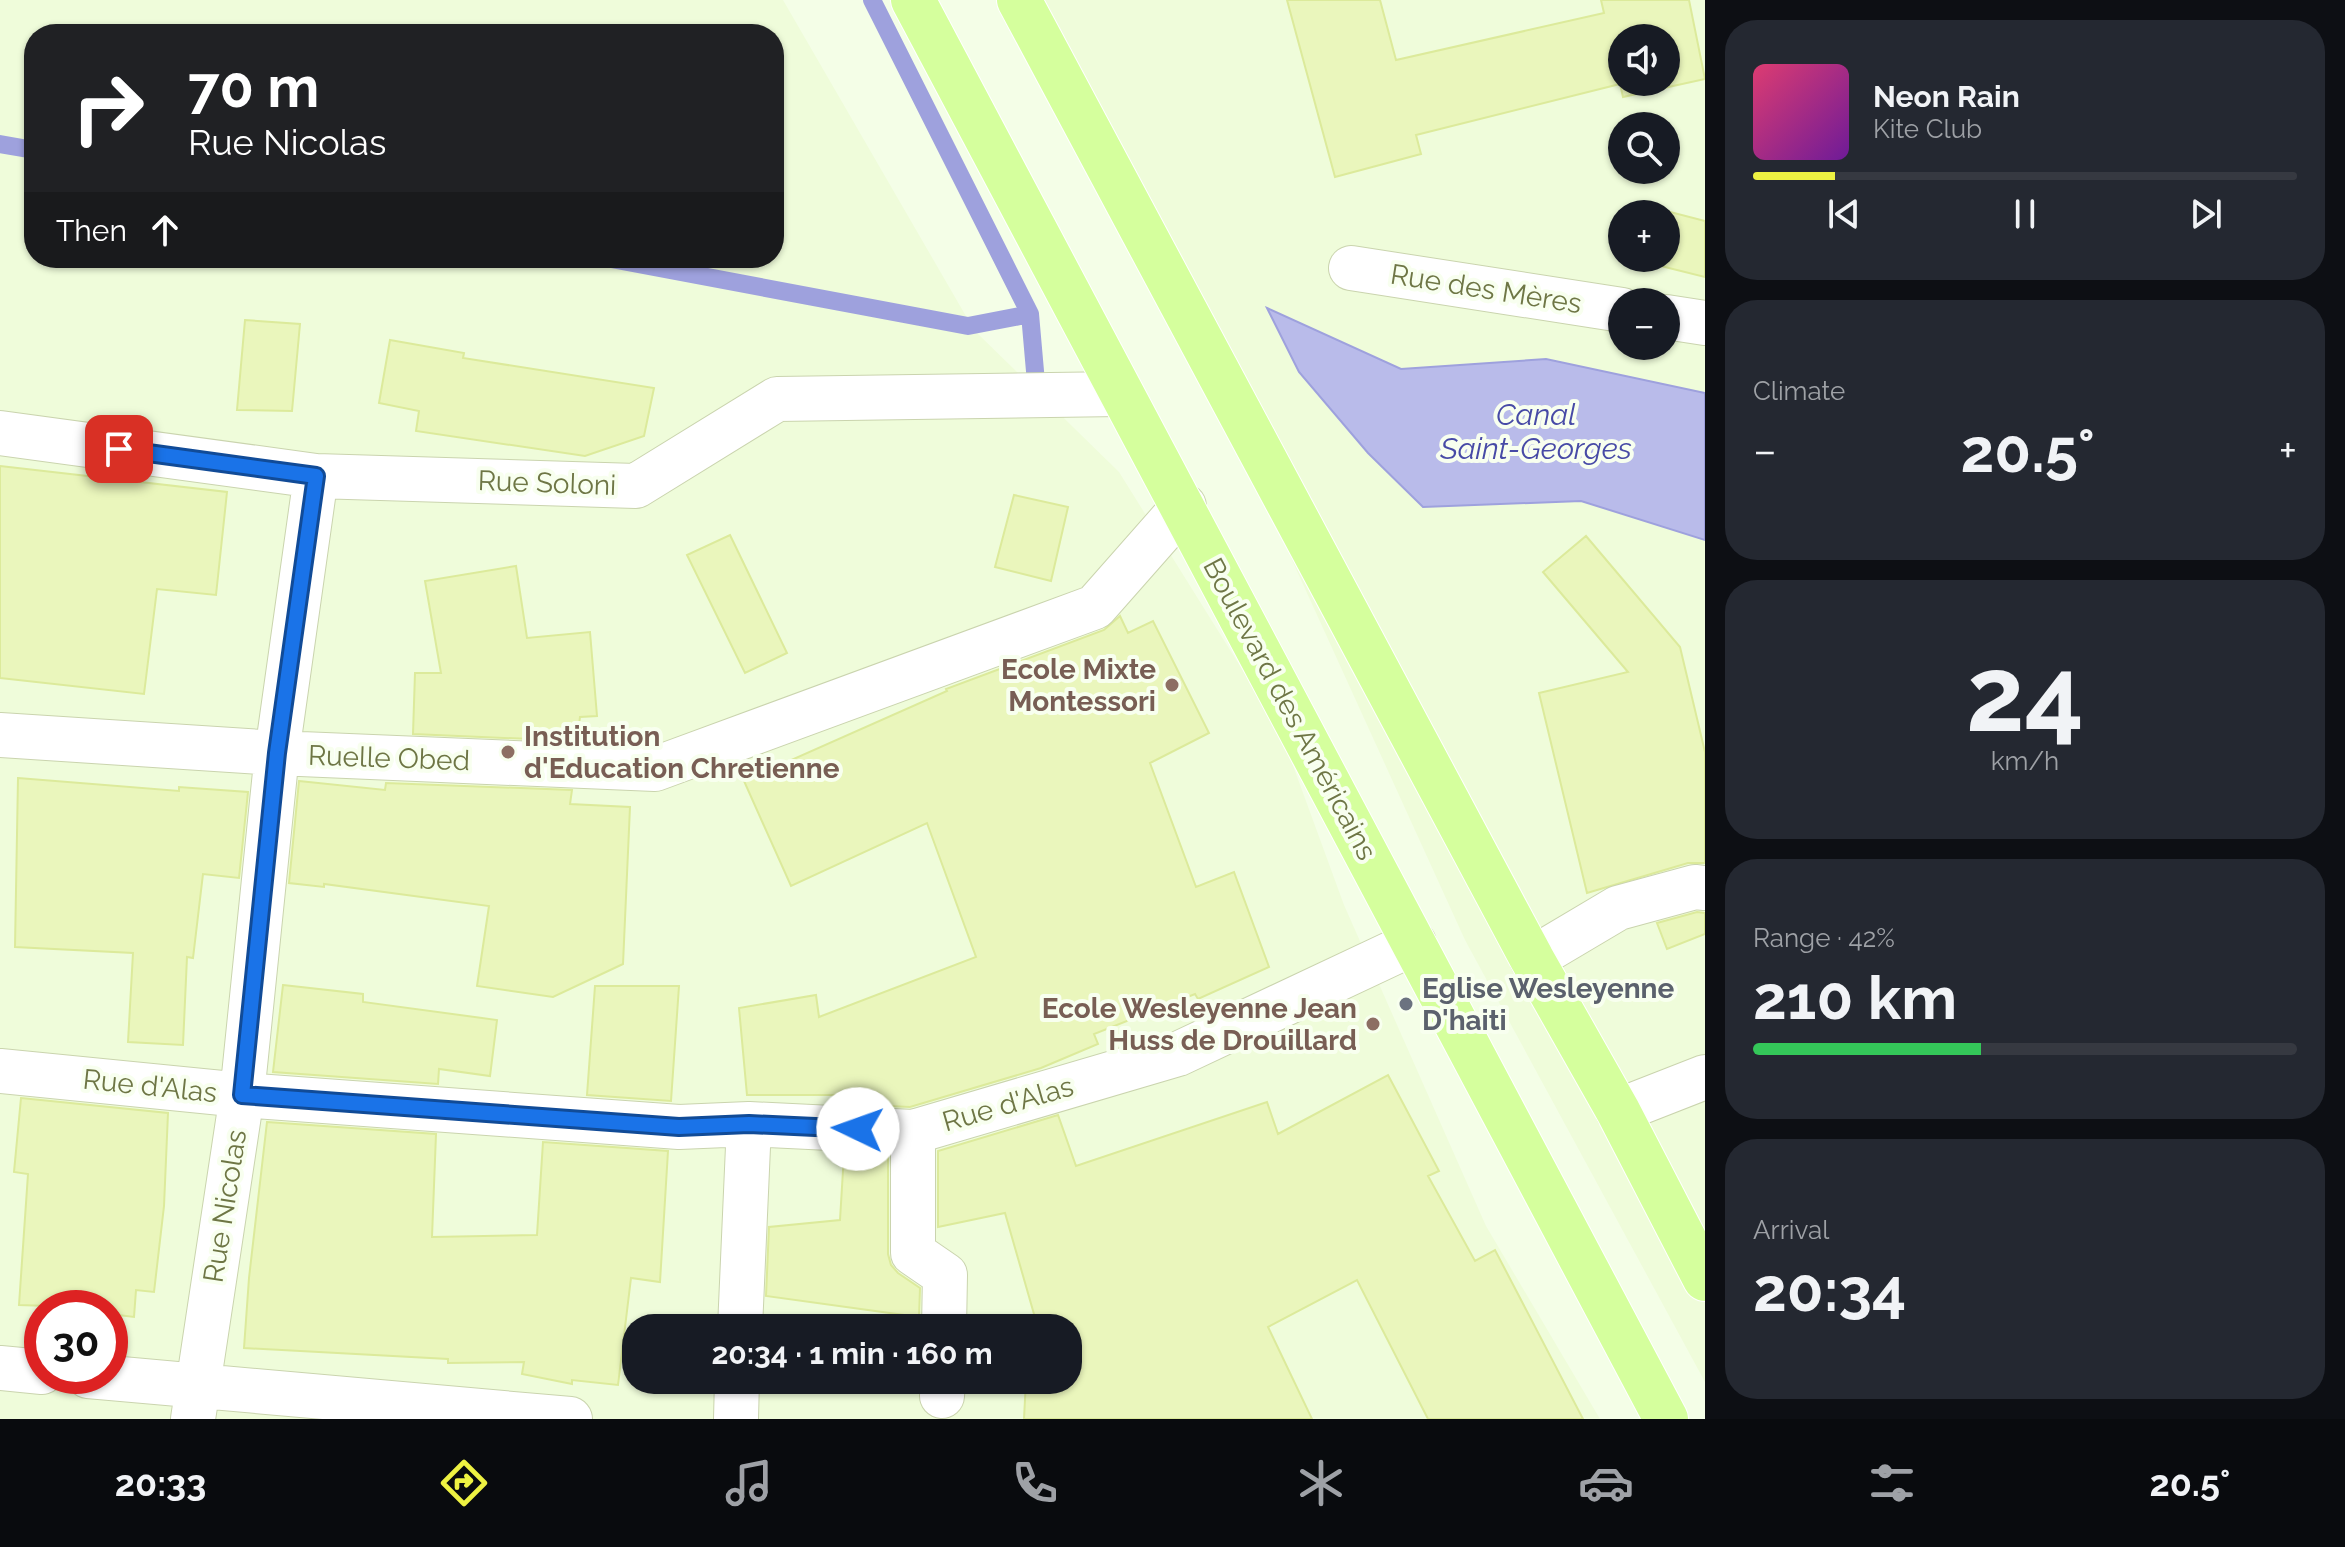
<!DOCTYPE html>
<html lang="en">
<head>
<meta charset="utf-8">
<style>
	body { margin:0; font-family:Raleway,sans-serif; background:#242831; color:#f1f3f6; height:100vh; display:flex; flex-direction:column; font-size:30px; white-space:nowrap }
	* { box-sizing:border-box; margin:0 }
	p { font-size:26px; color:#9ea1a6 }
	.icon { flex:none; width:44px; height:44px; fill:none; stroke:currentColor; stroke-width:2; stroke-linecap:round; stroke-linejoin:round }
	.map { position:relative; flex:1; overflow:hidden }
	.details { display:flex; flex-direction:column; gap:20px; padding:20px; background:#0d0f14; width:640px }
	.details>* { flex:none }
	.guide { position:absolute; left:24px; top:24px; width:760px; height:244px; border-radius:32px; box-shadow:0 2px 6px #0004; background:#202124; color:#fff; overflow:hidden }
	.tools { position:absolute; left:1608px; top:24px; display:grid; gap:16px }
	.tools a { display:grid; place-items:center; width:72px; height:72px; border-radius:50%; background:#171b24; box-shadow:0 2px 6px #0004; font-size:40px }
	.speed { position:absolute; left:24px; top:1290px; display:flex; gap:16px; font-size:40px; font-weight:700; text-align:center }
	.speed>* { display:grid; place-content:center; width:104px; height:104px; border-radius:50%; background:#171b24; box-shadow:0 2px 6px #0004; line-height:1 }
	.speed .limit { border:12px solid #d22; background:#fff; color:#111 }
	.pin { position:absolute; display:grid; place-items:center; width:68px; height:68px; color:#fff; margin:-34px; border-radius:16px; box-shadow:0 4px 12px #0006 }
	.me { position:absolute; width:88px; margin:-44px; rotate:273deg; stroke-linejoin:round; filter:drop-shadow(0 0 6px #0008) }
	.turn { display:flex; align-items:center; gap:28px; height:168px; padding:0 32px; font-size:36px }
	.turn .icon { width:104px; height:104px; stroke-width:2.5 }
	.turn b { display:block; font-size:56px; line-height:68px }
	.then { display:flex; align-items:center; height:76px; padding:0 32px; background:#0003; gap:16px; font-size:30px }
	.big { font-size:60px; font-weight:700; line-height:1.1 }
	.details .tile { flex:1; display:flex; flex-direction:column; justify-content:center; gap:12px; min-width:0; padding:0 28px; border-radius:32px; background:#242831 }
	.details .dial { align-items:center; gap:0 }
	.dial b { font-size:104px; line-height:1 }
	.song { display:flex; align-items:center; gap:24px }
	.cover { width:96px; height:96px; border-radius:12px; background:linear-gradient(135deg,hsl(340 70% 55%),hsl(280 70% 35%)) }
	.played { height:8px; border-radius:4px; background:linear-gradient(90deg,#eef242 15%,#363941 15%) }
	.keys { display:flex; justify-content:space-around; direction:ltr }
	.heat { display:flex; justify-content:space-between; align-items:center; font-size:44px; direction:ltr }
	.charge { height:12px; border-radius:6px; background:linear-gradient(90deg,#34c759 42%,#363941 0) }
	.trip { position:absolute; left:622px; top:1314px; width:460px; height:80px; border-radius:32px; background:#171b24; box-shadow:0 2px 6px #0004; font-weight:700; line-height:80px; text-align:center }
	.menu { display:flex; height:128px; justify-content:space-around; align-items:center; background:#090b0e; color:#9ea1a6 }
	.menu .icon { width:56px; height:56px }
	.menu .current { color:#eef242 }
	.menu b { font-size:36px; color:#f1f3f6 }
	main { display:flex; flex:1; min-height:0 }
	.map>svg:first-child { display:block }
	.residential { fill:#effcda; fill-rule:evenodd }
	.water { fill:#b9bbea; stroke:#9ea1dd; stroke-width:2 }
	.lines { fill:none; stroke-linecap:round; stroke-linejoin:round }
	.stream { stroke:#9ea1dd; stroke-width:18 }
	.building { fill:#eaf6bc; stroke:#dcea9b; stroke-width:2; fill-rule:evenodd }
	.minor-casing { stroke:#cad4ae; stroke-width:46 }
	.major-casing { stroke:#fff; stroke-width:46 }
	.minor { stroke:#fff; stroke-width:44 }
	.major { stroke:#d5ff9d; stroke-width:44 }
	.route-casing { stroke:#114b97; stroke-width:20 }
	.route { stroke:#1a73e8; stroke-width:14 }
	.education-dot { fill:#8d6e63; stroke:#f8ffef; stroke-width:3 }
	.worship-dot { fill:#6b7280; stroke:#f8ffef; stroke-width:3 }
	.labels { text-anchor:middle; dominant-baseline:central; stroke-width:8; stroke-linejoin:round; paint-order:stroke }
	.street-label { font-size:28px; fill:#6e7645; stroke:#f8ffef }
	.education-label { font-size:28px; font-weight:bold; fill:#785e54; stroke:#f8ffef; text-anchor:end }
	.worship-label { font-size:28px; font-weight:bold; fill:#5b616d; stroke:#f8ffef; text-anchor:start }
	.water-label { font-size:30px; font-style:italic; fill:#474aa6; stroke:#f8ffef }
</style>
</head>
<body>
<main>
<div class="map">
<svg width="1705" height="1419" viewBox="0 0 1705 1419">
	<rect width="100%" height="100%" fill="#f4fee7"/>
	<path class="residential" d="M0,0H783L974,330L1119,472L1280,730L1344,905L1486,1226L1600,1419H0ZM34,34H774V258H34ZM42,1308H110V1376H42ZM636,1328H1068V1380H636Z
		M1037,0H1705V1382L1465,940ZM1622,38H1666V82H1622ZM1622,126H1666V170H1622ZM1622,214H1666V258H1622ZM1622,302H1666V346H1622Z"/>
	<path class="water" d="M1267,308L1401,369L1546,359L1705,393V540L1581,501L1423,507L1368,453L1299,372Z"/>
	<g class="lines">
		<path class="stream" d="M872,0L1030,314
			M0,144L34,150
			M606,258L968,326L1030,314L1037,394"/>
	</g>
	<path class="building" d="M1287,0H1380L1396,60L1604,13L1601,0H1689L1705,79L1623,97L1620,84L1416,135L1421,154L1335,177ZM1622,38H1666V82H1622Z
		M1651,207L1705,221V277L1637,260L1638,258H1666V214H1649Z
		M245,320L300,324L292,411L237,410Z
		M390,340L464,353L463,358L654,388L644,436L585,456L416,431L419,411L379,403Z
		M0,466L227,492L216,595L157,589L144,694L0,678Z
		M1014,495L1068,507L1051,581L995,567Z
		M730,535L787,653L745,673L687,555Z
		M1586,536L1680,647L1705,752V863H1688L1587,893L1539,693L1628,672L1543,572Z
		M516,566L527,638L590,632L597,716L580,717L577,741L413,734L415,673H441L425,581Z
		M1120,616L1128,633L1153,621L1209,733L1150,763L1196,887L1234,872L1269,967L1198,999L1195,994L1094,1034L1098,1044L1041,1068L910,1107L846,1104L847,1095H747L739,1008L816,995L819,1017L976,957L927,823L791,886L744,781L947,691L946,689L1104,630Z
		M18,778L179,791V787L248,792L239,878L203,874L193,958L187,957L183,1045L128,1042L133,953L15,947Z
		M299,781L385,790L386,783L572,790L570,804L630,807L623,964L553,997L477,986L489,906L324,884V887L289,883Z
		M1697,912L1705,913V934L1667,949L1657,923Z
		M283,985L363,994V1002L497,1020L490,1076L439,1069L438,1084L273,1072Z
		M595,986H679L671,1101L587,1095Z
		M1388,1075L1439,1171L1428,1176L1475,1261L1495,1250L1583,1419H1428L1357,1280L1268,1327L1312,1419H1024L1026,1380H1068V1328H1038L1005,1213L938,1227V1151L1058,1115L1076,1166L1267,1102L1278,1134Z
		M21,1098L168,1113L164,1206L154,1292L136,1290L134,1317L110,1314V1308L19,1305L28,1174L14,1172Z
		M267,1122L436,1134L432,1237L537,1235L543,1142L668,1151L660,1282L631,1278L618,1385L572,1380V1384L522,1374L524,1362L448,1363V1359L244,1348L249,1278Z
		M844,1154L888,1156V1254L891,1265L898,1273L920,1288L919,1317L766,1296L769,1227L840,1220Z"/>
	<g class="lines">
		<g class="minor-casing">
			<path id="minor" d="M1351,268L1622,310
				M1666,317L1705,323
				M0,433L316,476L636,486L777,399L1120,394
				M0,735L277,753L655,769L1095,607L1184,506
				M1532,959L1618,908L1695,887L1705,888
				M0,1071L242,1095L679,1127L749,1124L913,1132L1178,1054L1414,943
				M1618,1111L1705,1077
				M913,1132V1253L945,1275L944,1328
				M740,1328L749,1124
				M0,1368L42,1372
				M88,1376L570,1419
				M942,1396L943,1380
				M193,1419L242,1095L277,753L316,476
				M736,1419L737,1380"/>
		</g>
		<g class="major-casing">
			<path id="major" d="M913,0L1666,1419
				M1019,0L1532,959L1618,1111L1705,1279"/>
		</g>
		<use href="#minor" class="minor"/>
		<use href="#major" class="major"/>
	</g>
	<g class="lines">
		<g class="route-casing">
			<path id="route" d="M119,449L316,476L277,753L242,1095L679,1127L749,1124L858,1129"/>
		</g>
		<use href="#route" class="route"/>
	</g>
	<g class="education-dot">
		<circle cx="1172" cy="685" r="8"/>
		<circle cx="508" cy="752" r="8"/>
		<circle cx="1373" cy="1024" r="8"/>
	</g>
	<circle class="worship-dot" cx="1406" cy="1004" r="8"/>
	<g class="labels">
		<g class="street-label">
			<text transform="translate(1486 289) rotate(9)">Rue des Mères</text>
			<text transform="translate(547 483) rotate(2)">Rue Soloni</text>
			<text transform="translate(1290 709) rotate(62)">Boulevard des Américains</text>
			<text transform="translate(389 758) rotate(2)">Ruelle Obed</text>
			<text transform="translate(150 1086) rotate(6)">Rue d'Alas</text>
			<text transform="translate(1008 1104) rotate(-16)">Rue d'Alas</text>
			<text transform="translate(225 1206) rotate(-81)">Rue Nicolas</text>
		</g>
		<g class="education-label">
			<text x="1156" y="669">Ecole Mixte<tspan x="1156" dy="32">Montessori</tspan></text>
			<text x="524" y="736" text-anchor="start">Institution<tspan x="524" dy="32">d'Education Chretienne</tspan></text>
			<text x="1357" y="1008">Ecole Wesleyenne Jean<tspan x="1357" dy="32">Huss de Drouillard</tspan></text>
		</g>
		<g class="worship-label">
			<text x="1422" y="988">Eglise Wesleyenne<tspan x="1422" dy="32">D'haiti</tspan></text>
		</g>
		<g class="water-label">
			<text x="1536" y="414">Canal<tspan x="1536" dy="34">Saint-Georges</tspan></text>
		</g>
	</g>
</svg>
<div class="tools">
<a><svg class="icon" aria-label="sound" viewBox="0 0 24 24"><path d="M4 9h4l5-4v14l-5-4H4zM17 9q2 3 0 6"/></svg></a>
<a><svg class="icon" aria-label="search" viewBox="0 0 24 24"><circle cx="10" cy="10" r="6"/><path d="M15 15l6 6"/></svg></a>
<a>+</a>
<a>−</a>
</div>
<div class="speed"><div class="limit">30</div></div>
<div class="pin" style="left:119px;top:449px;background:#d93025"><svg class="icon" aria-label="arrive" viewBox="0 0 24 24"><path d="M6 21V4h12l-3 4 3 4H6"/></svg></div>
<svg class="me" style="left:858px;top:1129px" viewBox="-20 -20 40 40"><circle r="19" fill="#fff"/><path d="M0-13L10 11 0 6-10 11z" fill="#1a73e8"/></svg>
<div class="trip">20:34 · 1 min · 160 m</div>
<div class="guide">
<div class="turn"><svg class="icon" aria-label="right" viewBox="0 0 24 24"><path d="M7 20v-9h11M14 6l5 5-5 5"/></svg><div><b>70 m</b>Rue Nicolas</div></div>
<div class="then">Then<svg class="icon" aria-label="ahead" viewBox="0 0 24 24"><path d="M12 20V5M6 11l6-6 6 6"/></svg></div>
</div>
</div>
<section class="details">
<div class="tile">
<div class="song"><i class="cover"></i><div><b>Neon Rain</b><p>Kite Club</p></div></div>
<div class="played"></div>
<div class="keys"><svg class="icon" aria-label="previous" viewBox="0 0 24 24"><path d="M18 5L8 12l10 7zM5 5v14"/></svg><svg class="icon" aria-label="pause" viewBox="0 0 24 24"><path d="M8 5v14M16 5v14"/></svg><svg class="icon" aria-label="next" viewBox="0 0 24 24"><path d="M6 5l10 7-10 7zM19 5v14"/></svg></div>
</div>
<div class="tile"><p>Climate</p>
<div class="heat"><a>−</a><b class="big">20.5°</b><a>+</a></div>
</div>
<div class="tile dial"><b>24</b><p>km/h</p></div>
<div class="tile"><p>Range · 42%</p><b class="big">210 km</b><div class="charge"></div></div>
<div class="tile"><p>Arrival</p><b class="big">20:34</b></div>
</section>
</main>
<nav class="menu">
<b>20:33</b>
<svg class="icon current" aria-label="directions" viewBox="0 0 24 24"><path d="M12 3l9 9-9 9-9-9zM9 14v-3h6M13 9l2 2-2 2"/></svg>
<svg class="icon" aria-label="music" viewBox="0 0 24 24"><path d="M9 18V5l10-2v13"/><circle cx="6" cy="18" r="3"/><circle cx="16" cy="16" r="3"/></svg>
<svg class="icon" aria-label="phone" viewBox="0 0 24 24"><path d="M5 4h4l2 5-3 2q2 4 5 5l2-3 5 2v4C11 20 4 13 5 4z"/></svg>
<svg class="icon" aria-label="climate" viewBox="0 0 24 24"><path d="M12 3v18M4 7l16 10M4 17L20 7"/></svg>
<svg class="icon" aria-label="car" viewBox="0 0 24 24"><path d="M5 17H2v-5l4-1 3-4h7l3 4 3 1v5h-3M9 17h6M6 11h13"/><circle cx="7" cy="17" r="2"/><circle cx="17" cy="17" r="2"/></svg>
<svg class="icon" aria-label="filters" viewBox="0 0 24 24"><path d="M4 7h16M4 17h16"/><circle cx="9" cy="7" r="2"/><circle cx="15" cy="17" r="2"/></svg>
<b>20.5°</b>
</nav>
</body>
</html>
